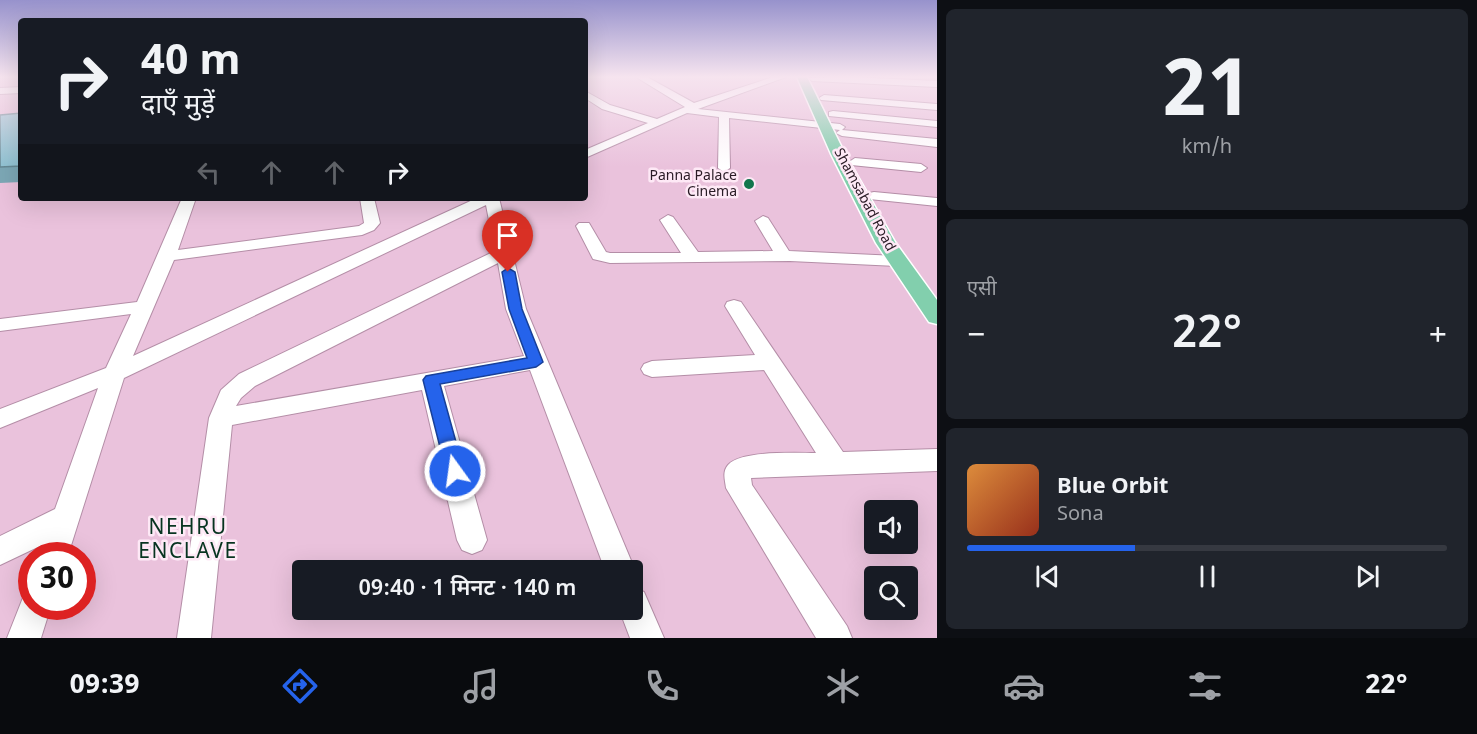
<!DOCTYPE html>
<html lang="hi">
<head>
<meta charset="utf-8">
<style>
	body { margin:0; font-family:Georgia,"Noto Sans Devanagari",serif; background:#20242c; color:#f1f3f6; height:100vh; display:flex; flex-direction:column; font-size:22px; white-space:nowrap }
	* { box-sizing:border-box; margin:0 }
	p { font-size:20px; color:#9ea1a6 }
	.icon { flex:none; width:33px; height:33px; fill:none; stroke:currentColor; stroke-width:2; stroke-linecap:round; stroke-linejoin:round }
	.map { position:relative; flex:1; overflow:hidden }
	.sheet { display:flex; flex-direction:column; gap:9px; padding:9px; background:#0d0f14; width:540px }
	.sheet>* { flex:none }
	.top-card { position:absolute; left:18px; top:18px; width:570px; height:183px; border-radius:6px; box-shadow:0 6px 24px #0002; background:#171b24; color:#f1f3f6; overflow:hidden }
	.controls { position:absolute; left:864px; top:500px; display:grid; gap:12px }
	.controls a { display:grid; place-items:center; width:54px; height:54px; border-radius:6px; background:#171b24; box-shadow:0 6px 24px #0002; font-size:30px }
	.speed { position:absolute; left:18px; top:542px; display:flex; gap:12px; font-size:30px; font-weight:700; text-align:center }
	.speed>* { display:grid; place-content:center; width:78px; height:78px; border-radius:50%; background:#171b24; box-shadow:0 6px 24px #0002; line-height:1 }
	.speed .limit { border:9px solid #d22; background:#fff; color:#111 }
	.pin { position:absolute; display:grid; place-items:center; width:51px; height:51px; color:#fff; margin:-62px -26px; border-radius:50% 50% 50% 0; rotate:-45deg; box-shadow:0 0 6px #0007 }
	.pin .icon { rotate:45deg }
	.me { position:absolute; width:66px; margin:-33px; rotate:346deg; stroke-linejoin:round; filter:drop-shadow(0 0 4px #0008) }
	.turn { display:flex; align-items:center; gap:21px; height:126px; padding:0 24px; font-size:27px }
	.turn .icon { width:78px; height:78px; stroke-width:2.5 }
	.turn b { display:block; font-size:42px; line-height:51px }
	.lanes { display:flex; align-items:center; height:57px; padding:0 24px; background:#0003; justify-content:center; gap:30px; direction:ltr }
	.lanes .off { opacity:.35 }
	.big { font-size:45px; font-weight:600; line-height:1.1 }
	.sheet .tile { flex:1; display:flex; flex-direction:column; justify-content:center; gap:9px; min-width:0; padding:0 21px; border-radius:9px; background:#20242c }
	.sheet .dial { align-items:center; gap:0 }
	.dial b { font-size:78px; line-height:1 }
	.song { display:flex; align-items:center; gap:18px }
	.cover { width:72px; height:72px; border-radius:9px; background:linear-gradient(135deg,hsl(30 70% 55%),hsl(10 70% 35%)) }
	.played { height:6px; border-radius:3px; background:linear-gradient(90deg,#2563eb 35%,#363941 35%) }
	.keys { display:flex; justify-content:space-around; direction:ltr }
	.heat { display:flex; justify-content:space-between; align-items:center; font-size:33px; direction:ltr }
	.trip { position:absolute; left:292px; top:560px; width:351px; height:60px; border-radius:6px; background:#171b24; box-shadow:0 6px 24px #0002; font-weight:600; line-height:60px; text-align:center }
	.tabs { display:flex; height:96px; justify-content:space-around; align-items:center; background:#090b0e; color:#9ea1a6 }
	.tabs .icon { width:42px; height:42px }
	.tabs .active { color:#2563eb }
	.tabs b { font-size:27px; color:#f1f3f6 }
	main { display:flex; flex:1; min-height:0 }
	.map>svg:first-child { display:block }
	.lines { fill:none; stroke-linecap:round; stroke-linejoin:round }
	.minor-casing { stroke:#b48ea7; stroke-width:2 }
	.major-casing { stroke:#fff; stroke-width:3 }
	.minor { fill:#fff; fill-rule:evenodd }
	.major { fill:#82cfad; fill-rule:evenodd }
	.wall { fill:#7ca7b5 }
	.building { fill:#90c2d2; stroke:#658893; stroke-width:1.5 }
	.route { fill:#2563eb; stroke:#184099; stroke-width:1.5 }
	.poi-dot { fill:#13764d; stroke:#fee9f6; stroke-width:2 }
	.labels { text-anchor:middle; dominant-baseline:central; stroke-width:5; stroke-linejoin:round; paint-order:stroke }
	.far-poi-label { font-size:14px; fill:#291b25; stroke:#fee9f6; text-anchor:end }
	.far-street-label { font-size:14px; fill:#291b25; stroke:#fee9f6 }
	.near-neighbourhood-label { font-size:21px; letter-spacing:1.5px; fill:#073420; stroke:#fee9f6 }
</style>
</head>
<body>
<main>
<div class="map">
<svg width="937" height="638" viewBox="0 0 937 638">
	<rect width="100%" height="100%" fill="#eac2dc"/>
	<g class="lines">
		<g class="minor-casing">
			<path id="minor" d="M636,77H647L694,103L773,77H786L698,109L840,124L845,127L842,130L937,139V147L842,136L836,133L840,130L729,118L730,168L724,172L718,168L719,117L687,113L585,158V150L648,123L602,109L585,98V91L610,105L657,119L685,107Z
				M851,77L937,81V87L812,81L808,78Z
				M21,87V93L0,94V88Z
				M824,95L937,104V110L821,100L819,98Z
				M833,111L937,121V127L829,116V112Z
				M855,158L921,164L927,168L921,172L851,165L849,162Z
				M874,192L937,198V206L869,199L867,196L869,193Z
				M182,198H196L178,250L359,226L364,223L360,198H374L380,223L374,230L362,235L174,260L133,356L477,198H499L526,309L635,570L633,576V570H605L530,370L444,386L487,540L482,550L472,554L462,550L457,540L422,390L232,425L211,638H177L209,418L221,390L239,374L495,251L486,205L124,378L68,555H38L42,545L0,565V536L55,509L98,388L0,428V409L106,368L131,314L0,331V319L137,302ZM498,263L506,309L524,356L236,406L241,398L255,386Z
				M668,215L673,217L698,252L773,251L755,221L763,216L768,218L789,251L897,256L903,257L905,261L903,265L897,266L790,261L610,263L593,259L576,226L579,223H589L606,252L610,253H681L660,220Z
				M734,300L741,302L843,452L937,449V471L751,478L752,485L847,626L852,638H816L726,488C725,480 722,472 728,465C741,450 796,453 816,453L764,370L652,377L644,374L641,369L644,364L652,361L755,355L725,306L727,302Z
				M633,587L644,592L664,638H630L619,609H633Z
				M32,591V606H51L41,638H7L24,595Z"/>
		</g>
		<g class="major-casing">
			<path id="major" d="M797,77H807L845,154L895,242L937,300V324L929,322L876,243L831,154Z"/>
		</g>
		<use href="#minor" class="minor"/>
		<use href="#major" class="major"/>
	</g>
	<path class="wall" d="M21,113V182L0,183V115Z"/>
	<path class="building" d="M21,113V166L0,167V115Z"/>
	<linearGradient id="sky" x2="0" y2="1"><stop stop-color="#9792cc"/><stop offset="0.46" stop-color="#f6e4ef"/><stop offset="1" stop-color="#f6e4ef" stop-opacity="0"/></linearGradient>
	<rect width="937" height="167" fill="url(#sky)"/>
	<path class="route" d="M508,268L515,272L522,309L543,362L536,367L440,384L464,471L461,477L455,479L448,477L446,471L423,380L426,376L431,375L527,358L509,309L502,272Z"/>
	<circle class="poi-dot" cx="749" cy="184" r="6"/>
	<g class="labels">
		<g class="far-poi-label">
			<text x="737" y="176">Panna Palace<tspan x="737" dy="16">Cinema</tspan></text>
		</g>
		<g class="far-street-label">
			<text transform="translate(864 200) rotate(62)">Shamsabad Road</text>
		</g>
		<g class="near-neighbourhood-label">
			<text x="188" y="529">NEHRU<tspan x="188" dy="24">ENCLAVE</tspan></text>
		</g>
	</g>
</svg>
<div class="controls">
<a><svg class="icon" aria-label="sound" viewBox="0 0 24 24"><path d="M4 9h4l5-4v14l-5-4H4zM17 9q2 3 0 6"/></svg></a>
<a><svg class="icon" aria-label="search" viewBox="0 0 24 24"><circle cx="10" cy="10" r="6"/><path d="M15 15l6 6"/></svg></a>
</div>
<div class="speed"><div class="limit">30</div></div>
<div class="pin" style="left:508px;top:272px;background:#d93025"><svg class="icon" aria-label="arrive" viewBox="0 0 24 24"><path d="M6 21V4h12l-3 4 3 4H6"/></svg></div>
<svg class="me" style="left:455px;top:471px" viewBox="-20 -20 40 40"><circle r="17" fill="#2563eb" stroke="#fff" stroke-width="3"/><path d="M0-11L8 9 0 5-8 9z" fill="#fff"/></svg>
<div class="trip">09:40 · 1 मिनट · 140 m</div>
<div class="top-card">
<div class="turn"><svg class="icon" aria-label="right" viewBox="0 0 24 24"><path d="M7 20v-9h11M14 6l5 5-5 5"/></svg><div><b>40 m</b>दाएँ मुड़ें</div></div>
<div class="lanes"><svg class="icon off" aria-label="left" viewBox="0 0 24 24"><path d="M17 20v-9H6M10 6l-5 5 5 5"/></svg><svg class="icon off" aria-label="ahead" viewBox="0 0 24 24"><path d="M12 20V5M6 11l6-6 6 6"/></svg><svg class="icon off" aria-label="ahead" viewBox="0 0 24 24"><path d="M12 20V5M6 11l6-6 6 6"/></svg><svg class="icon" aria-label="right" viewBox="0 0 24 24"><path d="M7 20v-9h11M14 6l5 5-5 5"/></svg></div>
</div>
</div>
<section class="sheet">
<div class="tile dial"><b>21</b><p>km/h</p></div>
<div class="tile"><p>एसी</p>
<div class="heat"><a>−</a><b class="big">22°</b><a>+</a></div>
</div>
<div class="tile">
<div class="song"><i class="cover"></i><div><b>Blue Orbit</b><p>Sona</p></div></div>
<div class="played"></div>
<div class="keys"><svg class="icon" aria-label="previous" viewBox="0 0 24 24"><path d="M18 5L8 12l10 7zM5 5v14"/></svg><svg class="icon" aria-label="pause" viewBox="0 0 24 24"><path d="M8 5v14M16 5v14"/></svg><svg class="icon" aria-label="next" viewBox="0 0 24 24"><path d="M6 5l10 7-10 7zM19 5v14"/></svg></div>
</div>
</section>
</main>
<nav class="tabs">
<b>09:39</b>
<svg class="icon active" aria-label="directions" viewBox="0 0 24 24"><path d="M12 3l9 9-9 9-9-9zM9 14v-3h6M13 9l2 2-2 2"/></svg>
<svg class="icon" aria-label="music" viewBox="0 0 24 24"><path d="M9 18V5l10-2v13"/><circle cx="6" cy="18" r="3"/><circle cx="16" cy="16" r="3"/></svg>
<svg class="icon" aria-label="phone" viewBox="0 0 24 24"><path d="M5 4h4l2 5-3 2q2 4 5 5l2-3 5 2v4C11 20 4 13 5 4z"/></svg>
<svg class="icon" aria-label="climate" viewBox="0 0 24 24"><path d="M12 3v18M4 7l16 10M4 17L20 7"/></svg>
<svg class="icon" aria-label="car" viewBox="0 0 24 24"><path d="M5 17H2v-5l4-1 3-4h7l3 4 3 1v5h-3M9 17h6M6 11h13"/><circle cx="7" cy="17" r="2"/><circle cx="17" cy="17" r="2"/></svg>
<svg class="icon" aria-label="filters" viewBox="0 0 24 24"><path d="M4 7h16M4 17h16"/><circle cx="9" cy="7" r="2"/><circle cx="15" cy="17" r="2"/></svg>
<b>22°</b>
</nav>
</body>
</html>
